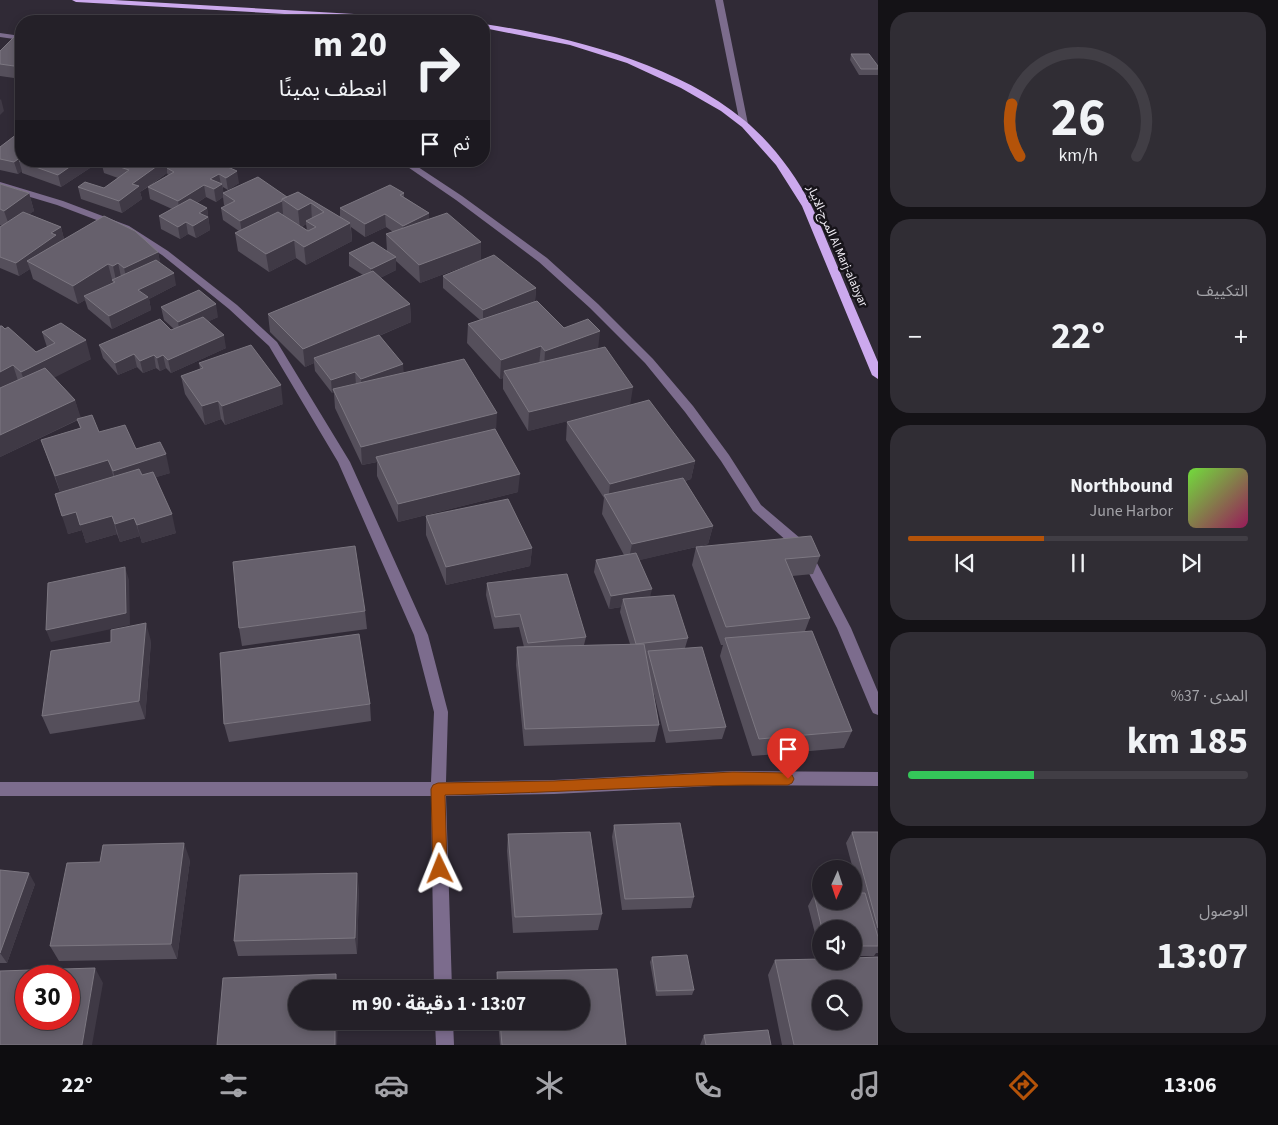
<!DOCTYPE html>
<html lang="ar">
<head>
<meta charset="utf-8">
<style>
	body { margin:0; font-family:"Source Sans 3","Noto Sans Arabic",sans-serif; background:#302d34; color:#f1f3f6; direction:rtl; height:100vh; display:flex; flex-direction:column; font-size:19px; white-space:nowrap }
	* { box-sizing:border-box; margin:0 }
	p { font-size:16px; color:#a3a3a8 }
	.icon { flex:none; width:28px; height:28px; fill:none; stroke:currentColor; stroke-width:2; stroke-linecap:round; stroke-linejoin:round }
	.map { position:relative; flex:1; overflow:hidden; direction:ltr }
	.panel { display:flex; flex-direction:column; gap:12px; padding:12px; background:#141216; width:400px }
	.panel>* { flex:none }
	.guide { position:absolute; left:15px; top:15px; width:475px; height:152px; border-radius:20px; box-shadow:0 2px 8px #0003,0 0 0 1px #413e45; direction:rtl; background:#242028; color:#f1f3f6; overflow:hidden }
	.needle { width:32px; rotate:183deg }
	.tools { position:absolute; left:812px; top:860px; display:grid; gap:10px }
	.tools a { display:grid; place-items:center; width:50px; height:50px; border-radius:50%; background:#242028; box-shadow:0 2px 8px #0003,0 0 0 1px #413e45; font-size:25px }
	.speed { position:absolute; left:15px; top:965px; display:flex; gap:10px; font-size:25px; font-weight:700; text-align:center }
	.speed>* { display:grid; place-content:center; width:65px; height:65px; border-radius:50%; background:#242028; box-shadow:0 2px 8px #0003,0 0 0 1px #413e45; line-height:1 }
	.speed .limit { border:8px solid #d22; background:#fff; color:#111 }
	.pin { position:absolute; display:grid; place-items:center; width:42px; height:42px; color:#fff; margin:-51px -21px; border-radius:50% 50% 50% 0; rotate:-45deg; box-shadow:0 0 5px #0007 }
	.pin .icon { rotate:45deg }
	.me { position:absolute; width:55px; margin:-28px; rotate:358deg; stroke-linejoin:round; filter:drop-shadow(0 0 4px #0008) }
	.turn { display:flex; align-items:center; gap:18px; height:105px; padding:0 20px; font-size:22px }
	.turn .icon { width:65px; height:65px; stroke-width:2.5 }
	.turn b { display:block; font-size:35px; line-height:42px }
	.then { display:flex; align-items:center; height:48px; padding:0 20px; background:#0003; gap:10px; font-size:19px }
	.big { font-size:38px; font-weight:700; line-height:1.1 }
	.panel .card { flex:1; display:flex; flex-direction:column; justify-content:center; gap:8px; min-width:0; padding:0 18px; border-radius:20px; background:#302d34 }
	.panel .dial { align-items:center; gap:0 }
	.dial svg { height:130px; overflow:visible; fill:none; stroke:#413e45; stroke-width:7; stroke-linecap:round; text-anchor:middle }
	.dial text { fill:#f1f3f6; stroke:none }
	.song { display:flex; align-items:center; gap:15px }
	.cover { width:60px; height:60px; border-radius:8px; background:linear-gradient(135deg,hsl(100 70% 55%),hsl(330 70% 35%)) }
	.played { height:5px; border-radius:2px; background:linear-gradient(90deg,#b45309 40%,#413e45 40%) }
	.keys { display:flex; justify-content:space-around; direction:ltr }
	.heat { display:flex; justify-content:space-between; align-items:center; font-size:28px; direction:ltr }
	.charge { height:8px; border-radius:4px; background:linear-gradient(90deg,#34c759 37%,#413e45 0) }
	.trip { position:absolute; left:288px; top:980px; width:302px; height:50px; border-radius:25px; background:#242028; box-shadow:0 2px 8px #0003,0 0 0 1px #413e45; font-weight:700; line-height:50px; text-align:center; direction:rtl }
	.menu { display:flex; height:80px; justify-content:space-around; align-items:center; background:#0e0d10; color:#a3a3a8 }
	.menu .icon { width:35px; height:35px }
	.menu .on { color:#b45309 }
	.menu b { font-size:22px; color:#f1f3f6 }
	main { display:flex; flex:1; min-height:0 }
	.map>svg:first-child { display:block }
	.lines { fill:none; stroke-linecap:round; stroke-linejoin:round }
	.minor { fill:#7c6c8d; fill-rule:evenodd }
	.major { fill:#cca9ed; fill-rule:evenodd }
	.wall { fill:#554f5b; fill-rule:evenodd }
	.shaded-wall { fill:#3f3945 }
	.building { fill:#66606c; stroke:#7c7781; fill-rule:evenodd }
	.route { fill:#b45309; stroke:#753606 }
	.labels { text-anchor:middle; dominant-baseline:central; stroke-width:5; stroke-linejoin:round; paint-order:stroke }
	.far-street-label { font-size:12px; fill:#f3eff7; stroke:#17141a }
</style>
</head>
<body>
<main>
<section class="panel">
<div class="card dial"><svg viewBox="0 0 100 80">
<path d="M14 69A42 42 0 1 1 86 69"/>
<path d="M14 69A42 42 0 0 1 9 37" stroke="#b45309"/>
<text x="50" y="56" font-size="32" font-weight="700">26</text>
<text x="50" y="72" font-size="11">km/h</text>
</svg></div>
<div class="card"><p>التكييف</p>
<div class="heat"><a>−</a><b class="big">22°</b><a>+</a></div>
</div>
<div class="card">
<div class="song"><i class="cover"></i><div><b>Northbound</b><p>June Harbor</p></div></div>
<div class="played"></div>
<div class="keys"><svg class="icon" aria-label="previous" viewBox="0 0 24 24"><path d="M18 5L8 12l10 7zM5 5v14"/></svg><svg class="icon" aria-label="pause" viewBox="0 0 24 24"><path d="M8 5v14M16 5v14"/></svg><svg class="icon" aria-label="next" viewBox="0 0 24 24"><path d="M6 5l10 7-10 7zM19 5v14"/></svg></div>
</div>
<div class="card"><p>المدى · 37%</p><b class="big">185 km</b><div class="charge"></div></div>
<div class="card"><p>الوصول</p><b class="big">13:07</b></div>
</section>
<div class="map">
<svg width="878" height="1045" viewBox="0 0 878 1045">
	<rect width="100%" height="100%" fill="#302a36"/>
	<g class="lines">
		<path class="minor" d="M715,0H723L748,124L744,127L740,124Z
			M0,33L21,36V40L0,37Z
			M399,161H409L462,196L547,258L598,304L653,359L693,406L729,455L761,505L807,544L851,628L878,692V715L873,713L871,709L837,628L797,550L753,511L721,461L685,412L645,363L590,308L539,262L456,200Z
			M0,182L63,201L129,226L168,251L237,305L277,342L350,462L428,635L448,712L446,782L554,780L733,771L878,772V786L733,785L554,794L446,796L452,989H434L431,796H0V782H431L434,712L414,635L338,462L269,346L229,309L162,255L123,230L57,205L0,188Z
			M435,1021H453L454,1045H436Z"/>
		<path class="major" d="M72,0H114L441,19L445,21H406L76,2Z
			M484,24C571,37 674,63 744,120C771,142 795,174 811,205C820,222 826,240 834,258C848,292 863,327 878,362V379L872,375L802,206L776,165L742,127L721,111L681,88L627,63L570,45L484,28Z"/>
	</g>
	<path class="wall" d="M21,36V79L0,76V51Z
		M851,54L878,66V75H859L850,60Z
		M21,119V161L93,166L61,187L22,173V171L18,174L0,170V147L17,134L15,124Z
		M101,161H167L168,167L214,161L239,183L228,190L223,187V193L287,197L298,192L340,217V208L404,193V197L429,213V219L481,260L420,283L396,261V270L380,278L410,304L411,322L379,336L404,373L496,431L518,492L398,522L377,476V462L362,465L335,408L334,393H332L315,371L314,363L305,367L270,332L268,314L363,275L349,266V253L387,251L386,234L393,232L386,227L365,237L351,227L352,241L306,265L296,258L269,272L238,251L235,233L239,231L223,220L221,208L225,206L224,205L223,197L216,202L206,197L197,203L207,208L210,230L196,238L188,234L180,239L161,229L159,216L172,209L150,199L148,187L140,192L142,199L122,213L81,199L78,187L104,188L118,178L104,173ZM167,173L168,175L148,187ZM306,224L307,230L302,227Z
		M237,161H257L251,166Z
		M0,184L29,193L34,211L29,214L61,227L64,239L158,252L160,263L176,285L149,299L151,310L112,329L88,309L85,300L78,304L33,279L30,269L19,276L0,268V227L2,226L0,225Z
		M443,276L536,288L535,301L564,328L598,349L630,405L695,461L691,479L685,481L713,526L708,544L697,547L820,556L813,574L792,576L810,618L805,631L852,731L844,748L752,756L720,656L723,645H721L692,565L696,547L639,560L650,597L688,638L685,648L726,727L722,739L666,743L653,690L659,725L655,742L524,746L516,665L517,647H524L519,627L494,629L486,595L487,583L586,637L584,645L630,644L620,612L621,607L609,609L594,572L596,560L624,555L602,514L604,498L566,440L567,422L610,410L528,431L503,389V378L500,379L467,343L468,324L480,320L443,288Z
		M161,307L218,317L209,321L226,348L171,373L166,368L160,371L156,368L143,373L137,367L118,375L103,358L99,345L174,329L164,320Z
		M5,329L36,352L47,347L42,332L91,359L54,377L75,400L80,418L99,432L136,449L170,473L156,477L176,533L142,543L140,536L120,542L117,534L86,543L82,530L68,534L60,492L41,440L80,428L78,420L0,457Z
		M199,363L283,404L225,425L221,419L205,425L185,394L181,376L200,369Z
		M426,516L532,548L530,566L446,585L426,535Z
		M365,611L367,629L242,646L239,628Z
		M151,641L145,719L50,734L42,716Z
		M370,704L371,721L229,742L224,724Z
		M614,825L694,897L691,908L622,910L612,837Z
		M852,832H878V953H876L874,956H854V929H821V957L808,906L814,895L859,893L854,873V869H853L846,843Z
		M508,834L602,914L598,930L513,933L507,851Z
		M190,860L177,959L59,961L50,946Z
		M0,870L35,884L7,963H0Z
		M359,889L357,954L238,956L234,941Z
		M652,957L694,990L692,995L656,996L650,962Z
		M775,960L878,1045H782L768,975Z
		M617,969L626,1045H500L498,1021H581V989H496L497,972Z
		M704,1035L771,1045H700Z"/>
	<path class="shaded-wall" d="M1,99L4,111L0,115V100Z
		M21,157V161H19L22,171L18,174L14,162Z
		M78,161H92L93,166L61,187L58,175Z
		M164,161H167L169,169L167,168V173L140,192L142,199L122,213L119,201L132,184Z
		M250,161H257L251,166Z
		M237,171L239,183L228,190L226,178Z
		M219,174L221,185L222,184L224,194L223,193V197L216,202L214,189L210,179Z
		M204,185L206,197L180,213L178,201Z
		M29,193L34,211L10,228L4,211Z
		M282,201L283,214L242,233L240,221Z
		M311,203L312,221H306V224L300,228L298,210Z
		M207,208L210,230L196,238L193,226L199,213Z
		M429,213V225L403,238V226Z
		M385,214L386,227L365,237V224Z
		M186,222L188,234L180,239L178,227Z
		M350,223L352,241L306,265L304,247Z
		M61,227L64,239L27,261L30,269L19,276L16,263L51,233Z
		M294,240L296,258L269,272L266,254Z
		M481,242V260L420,283L419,265Z
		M158,252L162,270L128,286L124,268Z
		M396,257V270L372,282L371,269Z
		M118,263L122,281L117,285L113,266Z
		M108,264L113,283L87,298L84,296L85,300L78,304L73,286Z
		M174,273L176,285L149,299L151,310L112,329L109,316L138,290Z
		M536,288L535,301L483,323V310Z
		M216,304L218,317L180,335L178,322Z
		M410,304L411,322L317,362L314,358V363L305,367L303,349Z
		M600,331L598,350L544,369L545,351Z
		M224,335L226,348L171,373L168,360Z
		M86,340L91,359L28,391L21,372Z
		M541,346L539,365L504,371L503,378L500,379L501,360Z
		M134,354L137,367L118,375L115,363Z
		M154,355L156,368L143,373L140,361Z
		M163,355L166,368L160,371L157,358Z
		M403,364L404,376L362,392L361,379Z
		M13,365L19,384L0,394V372Z
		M355,372L356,385L333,389L334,393H332L331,380Z
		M281,385L283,404L225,425L222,406Z
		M633,387L630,406L528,431L529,412Z
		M75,400L81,418L0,457V435Z
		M218,401L221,419L205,425L202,406Z
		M497,413L496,432L376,457L377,462L362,465L361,447Z
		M166,454L170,473L118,489L113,471Z
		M108,460L114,478L61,495L55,476Z
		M695,461L691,479L608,503V501L610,484Z
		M520,474L518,492L398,522V504Z
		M76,512L112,516L117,534L86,543L82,530L68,534L62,516Z
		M172,514L176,533L142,543L137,525Z
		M134,518L140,536L120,542L115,524Z
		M713,526L708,544L628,563L632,544Z
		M532,548L530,566L446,585V567Z
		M125,567L129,580L130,625L51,642L46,630Z
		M652,589L649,602L623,599L621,607L609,609L611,596Z
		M146,623L151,641L145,719L139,701Z
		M184,843L190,860L177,959L171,944Z
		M29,873L35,884L7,963L0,953Z
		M357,873L359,889L357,954L355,938Z
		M95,968L103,983L92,1045H82Z
		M336,974L338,989H336Z
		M335,1021H338L337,1045H335Z"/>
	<path class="building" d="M16,35L21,36V67L0,64V51Z
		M851,54H869L878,66V69H861Z
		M21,119V126L15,124Z
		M21,131V157L14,162L0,159V147Z
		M21,159V161H78L58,175L19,161Z
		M102,161H164L132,184L139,186L119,201L78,187L85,182L104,188L129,170Z
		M179,161H214L237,171L226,178L219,174L210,179L222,184L214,189L204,185L178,201L148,187L174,172L167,168Z
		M258,177L287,197L282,199V201L240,221L221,208L235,201L223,193Z
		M0,184L29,193L4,211L0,209Z
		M390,185L404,193L400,195L429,213L403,226L385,214L365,224L340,208Z
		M298,192L350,223L304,247L294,240L266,254L235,233L278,212L308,231L316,227L306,221L324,212L311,203L298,210L282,199Z
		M190,199L207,208L199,213L208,217L193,226L186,222L178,227L159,216Z
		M23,212L61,227L51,233L56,235L16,263L0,257V227Z
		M447,213L481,242L419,265L386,234Z
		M104,216L135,231L158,252L124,268L118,263L113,266L108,264L73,286L27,261Z
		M373,242L396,257L371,269L349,253Z
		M494,255L536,288L483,310L443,276Z
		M156,260L174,273L138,290L148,297L109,316L84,296L115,282L112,280Z
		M373,271L410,304L303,349L268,314Z
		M199,290L216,304L178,322L161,307Z
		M537,301L564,328L588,319L600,331L545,351L541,346L501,360L468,324Z
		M203,317L224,335L168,360L163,355L157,358L154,355L140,361L134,354L115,363L99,345L160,319L171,330Z
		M61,323L86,340L21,372L13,365L0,372V326H2L5,329L8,327L36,352L55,343L42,332Z
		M379,335L403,364L361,379L355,372L331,380L314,358Z
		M251,345L281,385L222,406L218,401L202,406L181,376L203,368L199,363Z
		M605,347L633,387L529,412L504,371Z
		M464,359L497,413L361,447L333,389Z
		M45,368L75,400L0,435V388Z
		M649,400L695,461L610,484L567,422Z
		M92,415L99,432L125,425L136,449L160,442L166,454L113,471L108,460L55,476L41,440L81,428L77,419Z
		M495,429L520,474L398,504L376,457Z
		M139,469L142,475L153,472L172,514L137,525L134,518L115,524L112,516L80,525L76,512L62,516L55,494Z
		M683,478L713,526L632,544L604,495Z
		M508,499L532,548L446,567L426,516Z
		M811,536L820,556L785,559L810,618L726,627L696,547Z
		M355,546L365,611L239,628L233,562Z
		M636,553L652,589L611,596L596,560Z
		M125,567L126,613L46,630L48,583Z
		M567,574L586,637L528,643L520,614L495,617L487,583Z
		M674,595L688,638L636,644L623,599Z
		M146,623L139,701L42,716L51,651L111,642V630Z
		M812,631L852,731L759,739L725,638Z
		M359,634L370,704L224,724L220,653Z
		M644,644L659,725L525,729L517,647Z
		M702,647L726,727L669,731L648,651Z
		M680,823L694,897L625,899L614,825Z
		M590,832L602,914L515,917L508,834Z
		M852,832H878V928Z
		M184,843L171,944L50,946L67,863L100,862L103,845Z
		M0,870L29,873L0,953Z
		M357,873L355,938L234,941L240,875Z
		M854,893H865L878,937V946H854V929H822L814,895L821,894V901H854Z
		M687,955L694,990L657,991L652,957Z
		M878,957V1045H794L775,960L821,959V961H854V958ZM821,989H854V1021H821Z
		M95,968L82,1045H0V971ZM26,976H69V1019H26Z
		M617,969L626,1045H502L500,1021H581V989H498L497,972Z
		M336,974V989H296V1021H335V1045H217L223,978Z
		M768,1030L771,1045H706L704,1035Z"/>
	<path class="route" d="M733,772L788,773L792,775L794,779L792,783L788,785C673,784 559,793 445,795L447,869L445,874L440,876L435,874L433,869L431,789L433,785L438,783L554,781Z"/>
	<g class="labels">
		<g class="far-street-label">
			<text transform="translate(837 246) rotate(66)">المرج-الابيار Al Marj-alabyar</text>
		</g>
	</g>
</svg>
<div class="tools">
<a><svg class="needle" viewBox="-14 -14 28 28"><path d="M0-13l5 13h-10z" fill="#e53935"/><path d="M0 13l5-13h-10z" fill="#a3a3a8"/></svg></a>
<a><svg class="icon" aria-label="sound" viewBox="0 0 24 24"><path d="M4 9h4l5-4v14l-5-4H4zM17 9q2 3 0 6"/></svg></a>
<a><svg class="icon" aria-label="search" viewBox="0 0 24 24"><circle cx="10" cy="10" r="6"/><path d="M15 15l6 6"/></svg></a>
</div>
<div class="speed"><div class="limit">30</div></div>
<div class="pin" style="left:788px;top:779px;background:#d93025"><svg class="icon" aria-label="arrive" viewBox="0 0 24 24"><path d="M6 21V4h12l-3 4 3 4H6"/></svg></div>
<svg class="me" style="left:440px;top:869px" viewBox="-20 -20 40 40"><path d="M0-17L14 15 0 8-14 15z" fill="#b45309" stroke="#fff" stroke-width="4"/></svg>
<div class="trip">13:07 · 1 دقيقة · 90 m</div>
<div class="guide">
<div class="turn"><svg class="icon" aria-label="right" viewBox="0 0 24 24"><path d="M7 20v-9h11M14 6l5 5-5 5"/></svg><div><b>20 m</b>انعطف يمينًا</div></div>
<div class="then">ثم<svg class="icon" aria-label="arrive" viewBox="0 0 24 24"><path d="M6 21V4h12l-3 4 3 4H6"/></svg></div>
</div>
</div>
</main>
<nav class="menu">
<b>13:06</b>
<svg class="icon on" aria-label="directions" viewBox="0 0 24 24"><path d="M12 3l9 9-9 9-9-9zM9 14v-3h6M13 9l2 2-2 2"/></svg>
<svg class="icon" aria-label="music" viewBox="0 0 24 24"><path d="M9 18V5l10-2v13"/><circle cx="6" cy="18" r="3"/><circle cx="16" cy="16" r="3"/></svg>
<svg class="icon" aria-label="phone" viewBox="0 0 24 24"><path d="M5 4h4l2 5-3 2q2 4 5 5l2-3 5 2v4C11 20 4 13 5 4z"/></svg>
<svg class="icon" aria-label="climate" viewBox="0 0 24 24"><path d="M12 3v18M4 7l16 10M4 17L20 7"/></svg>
<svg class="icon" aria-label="car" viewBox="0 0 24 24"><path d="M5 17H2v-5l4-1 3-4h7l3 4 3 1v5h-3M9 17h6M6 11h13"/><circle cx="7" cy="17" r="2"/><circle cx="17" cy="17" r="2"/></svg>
<svg class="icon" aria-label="filters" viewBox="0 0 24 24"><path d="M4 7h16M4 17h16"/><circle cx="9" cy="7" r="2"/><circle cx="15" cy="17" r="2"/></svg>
<b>22°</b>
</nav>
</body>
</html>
